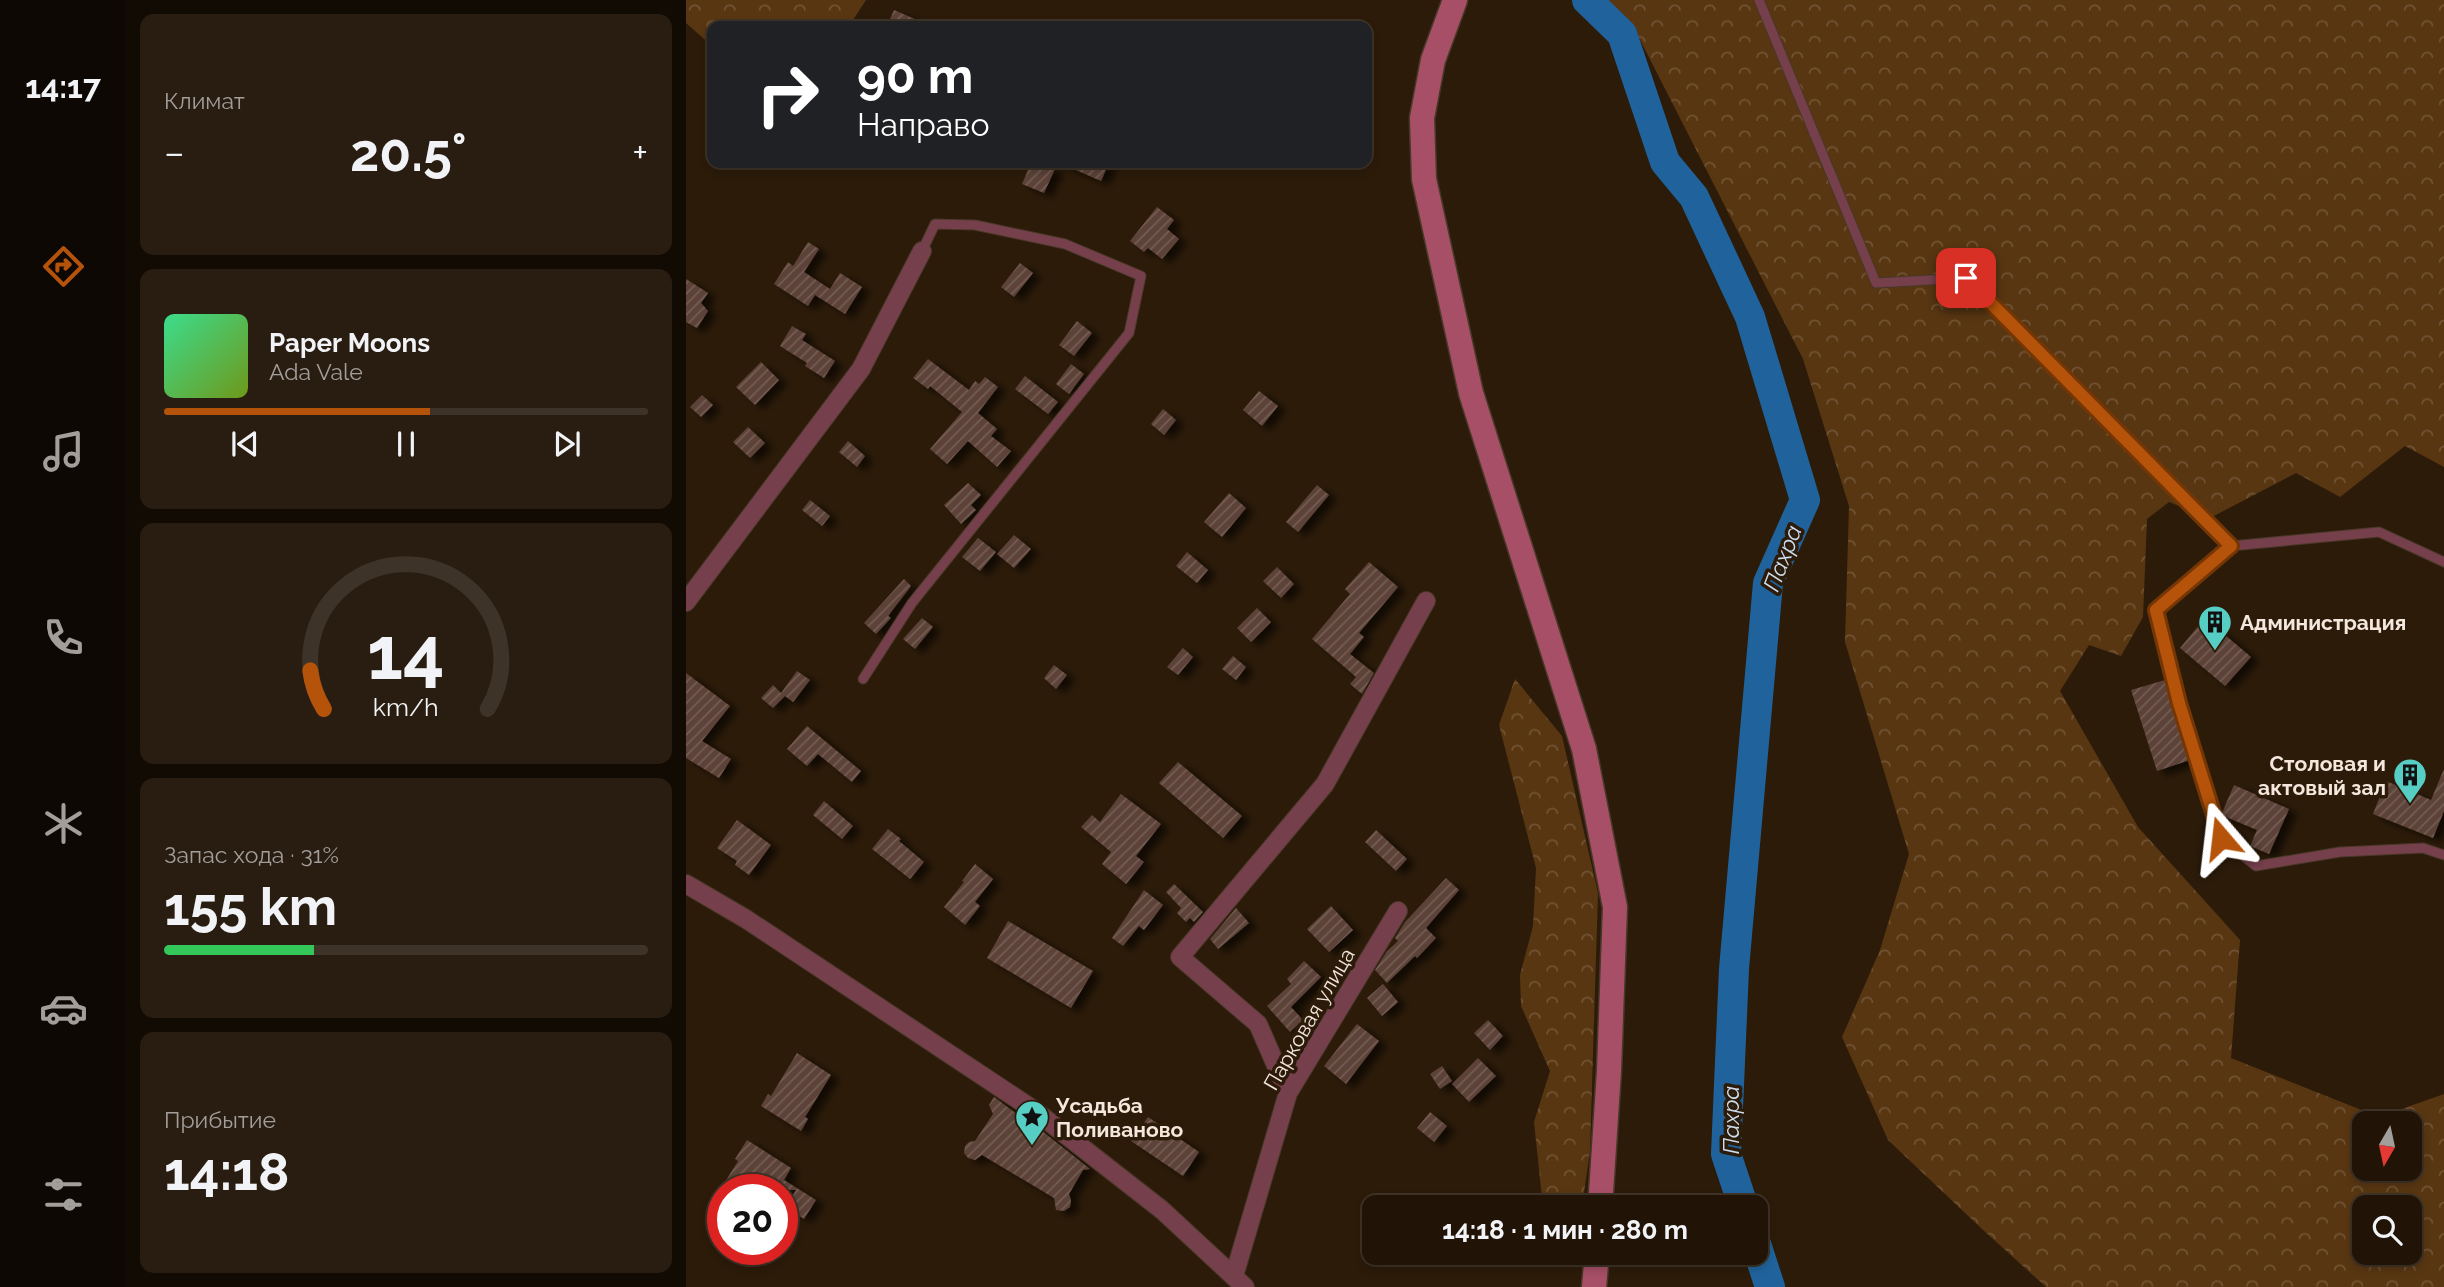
<!DOCTYPE html>
<html lang="ru">
<head>
<meta charset="utf-8">
<style>
	body { margin:0; font-family:Raleway,sans-serif; background:#291d11; color:#f1f3f6; height:100vh; display:flex; flex-direction:column; font-size:26px; white-space:nowrap }
	* { box-sizing:border-box; margin:0 }
	p { font-size:23px; color:#a29e9b }
	.icon { flex:none; width:38px; height:38px; fill:none; stroke:currentColor; stroke-width:2; stroke-linecap:round; stroke-linejoin:round }
	.map { position:relative; flex:1; overflow:hidden }
	.details { display:flex; flex-direction:column; gap:14px; padding:14px; background:#120b04; width:560px }
	.details>* { flex:none }
	.guide { position:absolute; left:21px; top:21px; width:665px; height:147px; border-radius:14px; box-shadow:0 4px 10px #0003,0 0 0 2px #3e3328; background:#202124; color:#fff; overflow:hidden }
	.needle { width:46px; rotate:189deg }
	.tools { position:absolute; left:1666px; top:1111px; display:grid; gap:14px }
	.tools a { display:grid; place-items:center; width:70px; height:70px; border-radius:14px; background:#211407; box-shadow:0 4px 10px #0003,0 0 0 2px #3e3328; font-size:35px }
	.speed { position:absolute; left:21px; top:1174px; display:flex; gap:14px; font-size:35px; font-weight:700; text-align:center }
	.speed>* { display:grid; place-content:center; width:91px; height:91px; border-radius:50%; background:#211407; box-shadow:0 4px 10px #0003,0 0 0 2px #3e3328; line-height:1 }
	.speed .limit { border:10px solid #d22; background:#fff; color:#111 }
	.pin { position:absolute; display:grid; place-items:center; width:60px; height:60px; color:#fff; margin:-30px; border-radius:14px; box-shadow:0 4px 10px #0006 }
	.me { position:absolute; width:77px; margin:-38px; rotate:343deg; stroke-linejoin:round; filter:drop-shadow(0 0 5px #0008) }
	.turn { display:flex; align-items:center; gap:24px; height:147px; padding:0 35px; font-size:32px }
	.turn .icon { width:91px; height:91px; stroke-width:2.5 }
	.turn b { display:block; font-size:49px; line-height:60px }
	.big { font-size:52px; font-weight:700; line-height:1.1 }
	.details .widget { flex:1; display:flex; flex-direction:column; justify-content:center; gap:10px; min-width:0; padding:0 24px; border-radius:14px; background:#291d11 }
	.details .dial { align-items:center; gap:0 }
	.dial svg { height:182px; overflow:visible; fill:none; stroke:#3e3328; stroke-width:7; stroke-linecap:round; text-anchor:middle }
	.dial text { fill:#f1f3f6; stroke:none }
	.song { display:flex; align-items:center; gap:21px }
	.cover { width:84px; height:84px; border-radius:10px; background:linear-gradient(135deg,hsl(150 70% 55%),hsl(80 70% 35%)) }
	.played { height:7px; border-radius:4px; background:linear-gradient(90deg,#b45309 55%,#3e3328 55%) }
	.keys { display:flex; justify-content:space-around; direction:ltr }
	.heat { display:flex; justify-content:space-between; align-items:center; font-size:38px; direction:ltr }
	.charge { height:10px; border-radius:5px; background:linear-gradient(90deg,#34c759 31%,#3e3328 0) }
	.trip { position:absolute; left:676px; top:1195px; width:406px; height:70px; border-radius:14px; background:#211407; box-shadow:0 4px 10px #0003,0 0 0 2px #3e3328; font-weight:700; line-height:70px; text-align:center }
	main { display:flex; flex:1; min-height:0 }
	.menu { display:flex; flex-direction:column; width:126px; justify-content:space-around; align-items:center; background:#0d0803; color:#a29e9b }
	.menu .icon { width:49px; height:49px }
	.menu .active { color:#b45309 }
	.menu b { font-size:32px; color:#f1f3f6 }
	.map>svg:first-child { display:block }
	.forest { fill:url(#forest-crowns); fill-rule:evenodd }
	.lines { fill:none; stroke-linecap:round; stroke-linejoin:round }
	.river { stroke:#20639c; stroke-width:30 }
	.building { fill:url(#building-hatch); filter:url(#shadow) }
	.lane-casing { stroke:#483827; stroke-width:11 }
	.street-casing { stroke:#483827; stroke-width:20 }
	.secondary-casing { stroke:#483827; stroke-width:27 }
	.lane { stroke:#763f4c; stroke-width:9 }
	.street { stroke:#763f4c; stroke-width:18 }
	.secondary { stroke:#a74f66; stroke-width:24 }
	.route-casing { stroke:#753606; stroke-width:18 }
	.route { stroke:#b45309; stroke-width:12 }
	.labels { text-anchor:middle; dominant-baseline:central; stroke-width:7; stroke-linejoin:round; paint-order:stroke }
	.poi-label { font-size:21px; font-weight:bold; fill:#f4e7dd; stroke:#2c1b09; text-anchor:start }
	.street-label { font-size:21px; fill:#f4e7dd; stroke:#2c1b09 }
	.water-label { font-size:23px; font-style:italic; fill:#cdddee; stroke:#2c1b09 }
</style>
</head>
<body>
<main>
<nav class="menu">
<b>14:17</b>
<svg class="icon active" aria-label="directions" viewBox="0 0 24 24"><path d="M12 3l9 9-9 9-9-9zM9 14v-3h6M13 9l2 2-2 2"/></svg>
<svg class="icon" aria-label="music" viewBox="0 0 24 24"><path d="M9 18V5l10-2v13"/><circle cx="6" cy="18" r="3"/><circle cx="16" cy="16" r="3"/></svg>
<svg class="icon" aria-label="phone" viewBox="0 0 24 24"><path d="M5 4h4l2 5-3 2q2 4 5 5l2-3 5 2v4C11 20 4 13 5 4z"/></svg>
<svg class="icon" aria-label="climate" viewBox="0 0 24 24"><path d="M12 3v18M4 7l16 10M4 17L20 7"/></svg>
<svg class="icon" aria-label="car" viewBox="0 0 24 24"><path d="M5 17H2v-5l4-1 3-4h7l3 4 3 1v5h-3M9 17h6M6 11h13"/><circle cx="7" cy="17" r="2"/><circle cx="17" cy="17" r="2"/></svg>
<svg class="icon" aria-label="filters" viewBox="0 0 24 24"><path d="M4 7h16M4 17h16"/><circle cx="9" cy="7" r="2"/><circle cx="15" cy="17" r="2"/></svg>
</nav>
<section class="details">
<div class="widget"><p>Климат</p>
<div class="heat"><a>−</a><b class="big">20.5°</b><a>+</a></div>
</div>
<div class="widget">
<div class="song"><i class="cover"></i><div><b>Paper Moons</b><p>Ada Vale</p></div></div>
<div class="played"></div>
<div class="keys"><svg class="icon" aria-label="previous" viewBox="0 0 24 24"><path d="M18 5L8 12l10 7zM5 5v14"/></svg><svg class="icon" aria-label="pause" viewBox="0 0 24 24"><path d="M8 5v14M16 5v14"/></svg><svg class="icon" aria-label="next" viewBox="0 0 24 24"><path d="M6 5l10 7-10 7zM19 5v14"/></svg></div>
</div>
<div class="widget dial"><svg viewBox="0 0 100 80">
<path d="M14 69A42 42 0 1 1 86 69"/>
<path d="M14 69A42 42 0 0 1 8 52" stroke="#b45309"/>
<text x="50" y="56" font-size="32" font-weight="700">14</text>
<text x="50" y="72" font-size="11">km/h</text>
</svg></div>
<div class="widget"><p>Запас хода · 31%</p><b class="big">155 km</b><div class="charge"></div></div>
<div class="widget"><p>Прибытие</p><b class="big">14:18</b></div>
</section>
<div class="map">
<svg width="1758" height="1287" viewBox="0 0 1758 1287">
	<defs>
		<pattern id="forest-crowns" width="20" height="18" patternUnits="userSpaceOnUse" patternTransform="scale(1.75)"><rect width="20" height="18" fill="#583612"/><path d="M2 6a3 3 0 1 1 6 0M12 15a3 3 0 1 1 6 0" fill="none" stroke="#715334"/></pattern>
		<pattern id="building-hatch" width="6" height="6" patternUnits="userSpaceOnUse" patternTransform="scale(1.75)"><rect width="6" height="6" fill="#5c4238"/><path d="M-1 1l2-2M0 6l6-6M5 7l2-2" fill="none" stroke="#745d54"/></pattern>
		<filter id="shadow"><feDropShadow dx="8" dy="4.5" stdDeviation="3.5" flood-color="#0009"/></filter>
	</defs>
	<rect width="100%" height="100%" fill="#2c1b09"/>
	<path class="forest" d="M0,0H180L163,26H26V46L0,23Z
		M921,0H1758V467L1719,446L1654,497L1610,473L1524,518L1483,502L1461,519L1457,617L1435,656L1403,645L1374,691L1452,827L1554,940L1545,1058L1693,1117L1758,1094V1287H1360L1296,1229L1202,1140L1156,1037L1194,950L1223,854L1159,642L1163,506L1117,359L950,32ZM1678,1124H1724V1169H1678ZM1678,1208H1724V1253H1678Z
		M829,679L876,736L912,893L904,1151L896,1207H857L848,1122L864,1071L835,1006L834,975L847,926L850,868L813,725Z"/>
	<g class="lines">
		<path class="river" d="M901,0L936,34L979,162L1008,197L1064,317L1119,500L1082,583L1048,969L1040,1154L1058,1208
			M1069,1241L1084,1287"/>
	</g>
	<path class="building" d="M208,10L245,26H201Z
		M345,163H355L369,169L358,193L336,184Z
		M374,163H423L415,181Z
		M471,207L488,220L481,229L493,239L476,259L462,248L458,252L444,241Z
		M122,242L133,249L118,272L144,289L154,273L176,287L159,314L129,295L122,306L88,284L102,262L107,266Z
		M334,263L347,273L328,297L315,287Z
		M0,279L22,293L15,303L22,311L11,328L0,322Z
		M391,321L406,333L388,356L373,345Z
		M106,326L120,334L116,340L149,361L138,378L119,366L121,363L94,346Z
		M242,359L283,390L289,381L293,384L299,377L312,387L292,413L311,429L305,436L325,451L311,467L282,441L261,464L244,449L276,412L244,386L242,389L227,378Z
		M75,362L93,380L69,405L50,387Z
		M385,364L398,374L383,394L370,384Z
		M339,376L372,402L362,414L329,389Z
		M573,391L592,406L576,426L557,410Z
		M16,395L27,405L15,417L4,407Z
		M477,409L490,420L478,435L465,424Z
		M62,427L79,443L64,458L47,442Z
		M162,441L179,456L171,467L153,452Z
		M282,483L295,495L285,505L290,510L275,524L258,505Z
		M631,485L643,495L612,532L600,522Z
		M543,493L560,508L536,537L518,522Z
		M124,500L144,516L136,526L116,510Z
		M328,535L345,549L328,568L311,554Z
		M292,538L310,552L294,571L276,557Z
		M501,552L522,570L511,583L490,566Z
		M683,562L712,587L673,633L678,637L664,654L688,673L676,694L664,684L670,677L626,639L664,594L659,589Z
		M591,567L608,584L595,598L577,581Z
		M218,579L225,586L202,616L205,618L190,634L178,623Z
		M571,608L585,622L565,642L551,628Z
		M236,618L247,627L229,649L217,639Z
		M1519,618L1565,657L1539,686L1494,648Z
		M497,648L507,657L492,675L481,667Z
		M547,656L560,667L550,680L536,669Z
		M368,665L381,675L370,689L358,678Z
		M111,671L124,680L107,702L99,696L87,708L75,698L87,685L95,693Z
		M0,673L44,706L16,741L45,759L33,778L0,758Z
		M1479,680L1504,760L1471,771L1445,690Z
		M121,726L175,771L166,782L132,754L121,766L101,749Z
		M492,762L556,816L537,838L473,783Z
		M1758,769V811L1747,838L1687,814L1700,781L1745,800Z
		M1548,785L1603,809L1583,854L1564,846L1571,830L1535,815Z
		M435,794L475,824L450,856L458,862L440,884L416,864L425,852L395,827L406,815L414,822Z
		M138,801L167,826L156,839L127,815Z
		M51,820L85,845L63,875L49,865L51,861L31,848Z
		M202,829L215,839L213,841L238,862L224,879L186,849Z
		M690,830L721,859L710,871L679,842Z
		M289,864L307,879L289,902L294,906L279,925L258,907L278,882L276,881Z
		M760,878L773,890L740,928L750,938L731,958L729,956L701,983L689,970L701,951L712,941L709,938L719,922Z
		M488,884L517,912L508,922L504,918L500,922L491,913L495,908L480,892Z
		M458,890L477,905L458,930L453,926L437,946L426,938Z
		M645,906L667,930L643,952L621,929Z
		M550,908L563,923L532,949L524,939Z
		M322,921L407,971L385,1008L301,958Z
		M618,961L635,977L605,1007L617,1020L604,1032L581,1006L605,984L601,979Z
		M697,984L712,1002L696,1016L681,998Z
		M802,1020L817,1036L804,1050L788,1033Z
		M671,1024L693,1041L660,1084L638,1066Z
		M111,1053L145,1075L119,1117L122,1119L115,1131L75,1106L82,1094L85,1096Z
		M792,1058L810,1076L783,1102L766,1084Z
		M756,1066L766,1081L754,1089L744,1074Z
		M308,1097L339,1120L341,1119L404,1169L397,1170L383,1194L385,1200L384,1207L378,1211L370,1210L368,1198L296,1155L289,1160L282,1158L278,1153L279,1146L283,1142L289,1141L307,1114L303,1105Z
		M744,1112L761,1126L748,1142L731,1128Z
		M462,1117L513,1152L497,1176L445,1141Z
		M61,1140L105,1168L98,1180L130,1200L118,1219L100,1207L110,1190H34L52,1161L49,1159Z"/>
	<g class="lines">
		<g class="lane-casing">
			<path id="lane" d="M1073,0L1190,283L1281,278L1545,546
				M1758,562L1693,532L1545,546L1470,610L1493,703L1535,838L1570,866L1654,852L1737,848L1758,855
				M177,679L226,603L443,333L455,276L379,244L289,225L249,224L236,251"/>
		</g>
		<g class="street-casing">
			<path id="street" d="M0,602L175,369L236,251
				M0,884L60,919L348,1110L476,1210L559,1287
				M602,1093L572,1024L494,957L639,784L740,601
				M548,1276L602,1093L712,911"/>
		</g>
		<g class="secondary-casing">
			<path id="secondary" d="M769,0L747,60L736,118L738,179L785,393L898,749L929,907L923,1071L914,1208
				M908,1287L911,1253"/>
		</g>
		<use href="#lane" class="lane"/>
		<use href="#street" class="street"/>
		<use href="#secondary" class="secondary"/>
	</g>
	<g class="lines">
		<g class="route-casing">
			<path id="route" d="M1280,278L1545,546L1470,610L1493,703L1535,838"/>
		</g>
		<use href="#route" class="route"/>
	</g>
	<defs>
		<g id="building-pin" transform="scale(1.75)"><path d="M0 17L-7.5 6A9.5 9.5 0 1 1 7.5 6Z" fill="#56cec4" stroke="#2c1b09"/><path d="M-4-6H4V6H1V3H-1V6H-4ZM-2.5-4.3h1.7v1.8h-1.7ZM.8-4.3h1.7v1.8H.8ZM-2.5-1h1.7V.8h-1.7ZM.8-1h1.7V.8H.8Z" fill="#111"/></g>
		<g id="sight-pin" transform="scale(1.75)"><path d="M0 17L-7.5 6A9.5 9.5 0 1 1 7.5 6Z" fill="#56cec4" stroke="#2c1b09"/><path d="M0-6L1.8-2.2L6-1.7L2.9 1.2L3.7 5.4L0 3.3L-3.7 5.4L-2.9 1.2L-6-1.7L-1.8-2.2Z" fill="#111"/></g>
	</defs>
	<g fill-rule="evenodd">
		<use href="#building-pin" x="1529" y="622"/>
		<use href="#building-pin" x="1724" y="775"/>
		<use href="#sight-pin" x="346" y="1117"/>
	</g>
	<g class="labels">
		<g class="poi-label">
			<text x="1554" y="622">Администрация</text>
			<text x="1700" y="763" text-anchor="end">Столовая и<tspan x="1700" dy="24">актовый зал</tspan></text>
			<text x="370" y="1105">Усадьба<tspan x="370" dy="24">Поливаново</tspan></text>
		</g>
		<g class="street-label">
			<text transform="translate(623 1019) rotate(-60)">Парковая улица</text>
		</g>
		<g class="water-label">
			<text transform="translate(1096 558) rotate(-69)">Пахра</text>
			<text transform="translate(1044 1120) rotate(-90)">Пахра</text>
		</g>
	</g>
</svg>
<div class="tools">
<a><svg class="needle" viewBox="-14 -14 28 28"><path d="M0-13l5 13h-10z" fill="#e53935"/><path d="M0 13l5-13h-10z" fill="#a29e9b"/></svg></a>
<a><svg class="icon" aria-label="search" viewBox="0 0 24 24"><circle cx="10" cy="10" r="6"/><path d="M15 15l6 6"/></svg></a>
</div>
<div class="speed"><div class="limit">20</div></div>
<div class="pin" style="left:1280px;top:278px;background:#d93025"><svg class="icon" aria-label="arrive" viewBox="0 0 24 24"><path d="M6 21V4h12l-3 4 3 4H6"/></svg></div>
<svg class="me" style="left:1535px;top:838px" viewBox="-20 -20 40 40"><path d="M0-17L14 15 0 8-14 15z" fill="#b45309" stroke="#fff" stroke-width="4"/></svg>
<div class="trip">14:18 · 1 мин · 280 m</div>
<div class="guide">
<div class="turn"><svg class="icon" aria-label="right" viewBox="0 0 24 24"><path d="M7 20v-9h11M14 6l5 5-5 5"/></svg><div><b>90 m</b>Направо</div></div>
</div>
</div>
</main>
</body>
</html>
